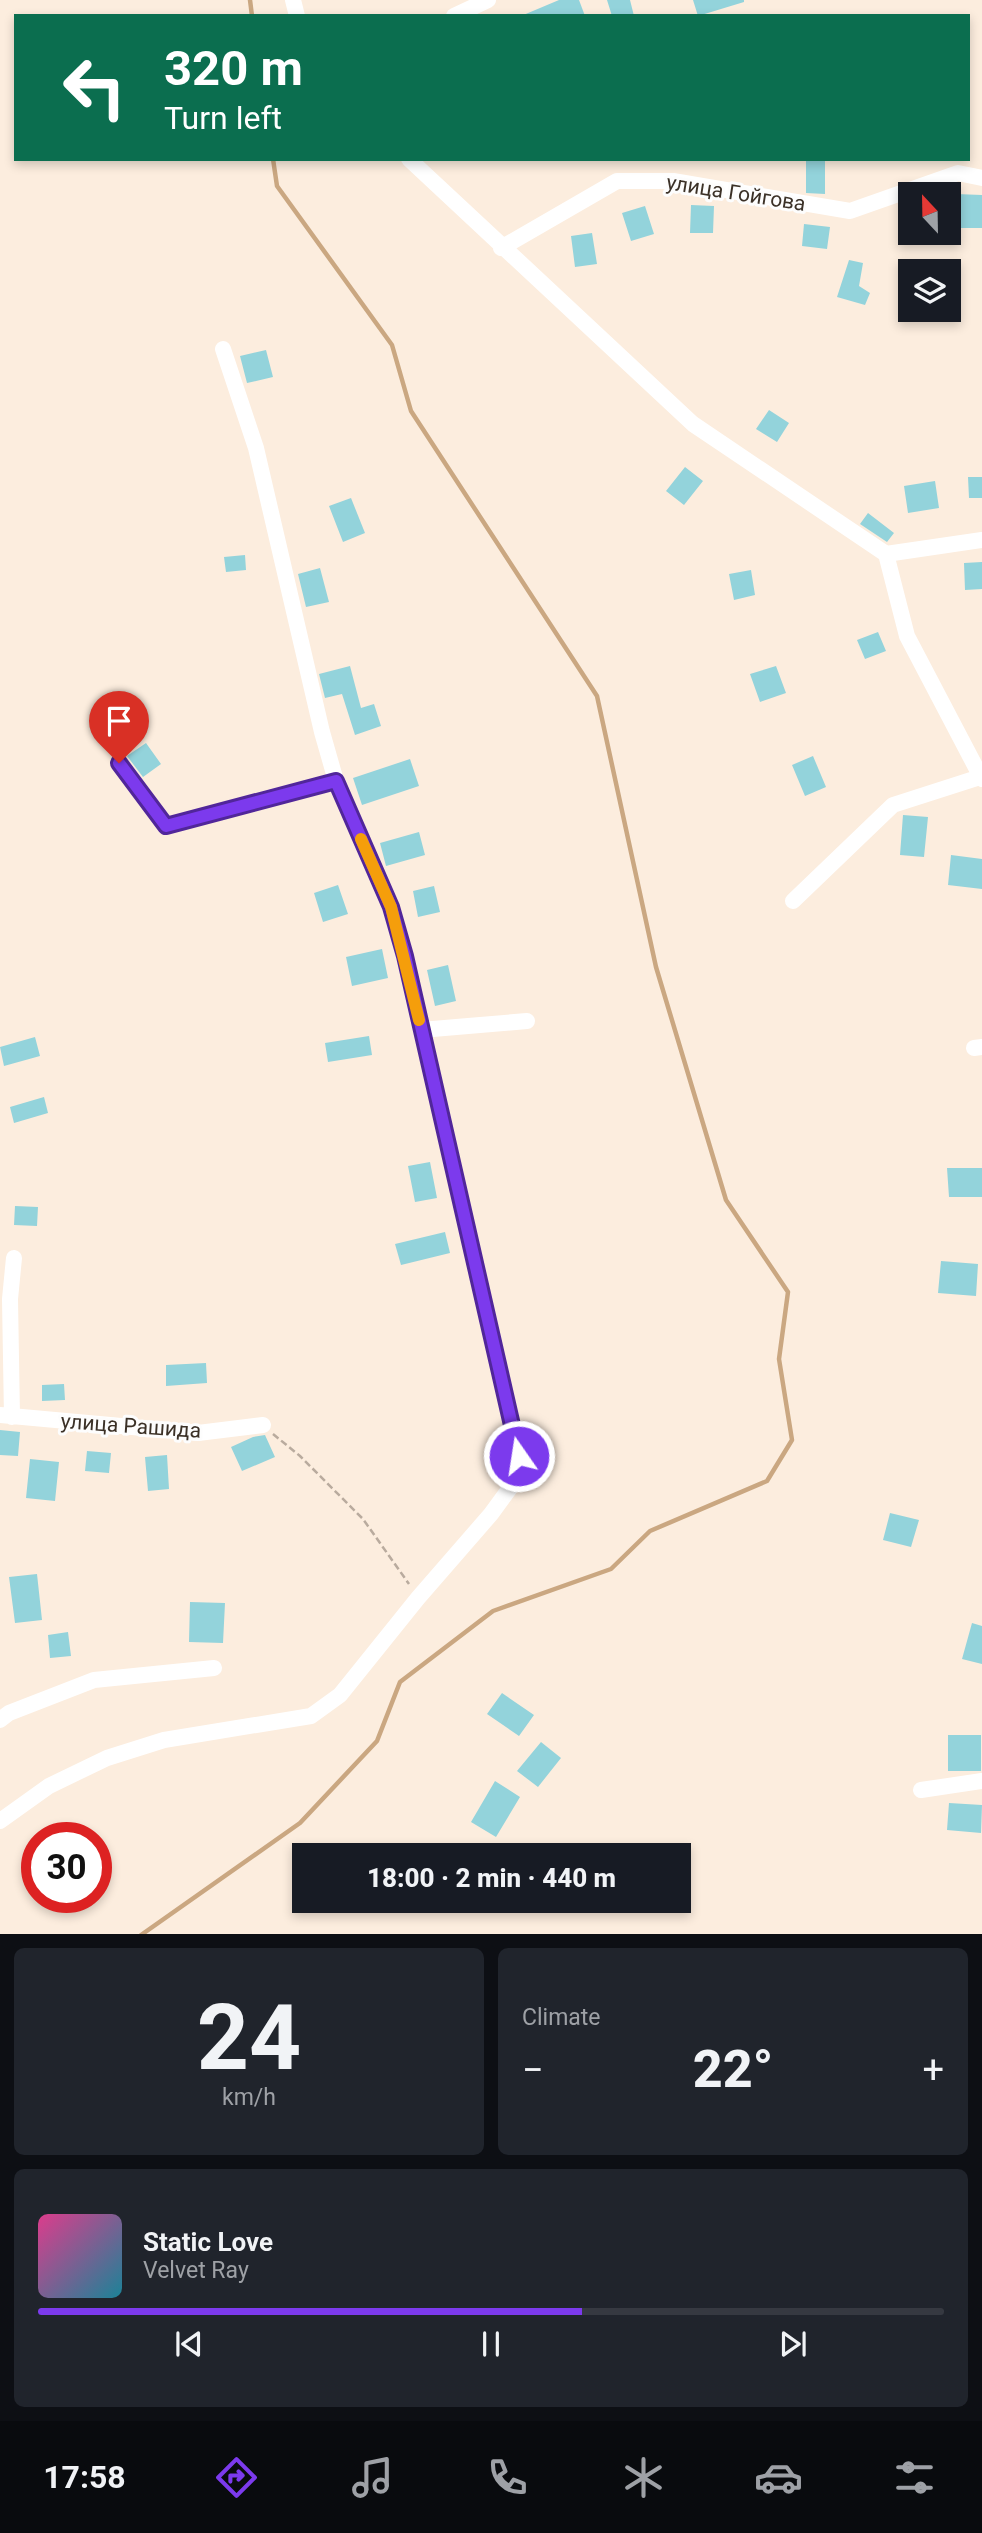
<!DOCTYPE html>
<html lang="en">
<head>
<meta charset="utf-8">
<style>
	body { margin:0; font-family:Roboto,sans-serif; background:#20242c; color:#f1f3f6; height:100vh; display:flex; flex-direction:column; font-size:26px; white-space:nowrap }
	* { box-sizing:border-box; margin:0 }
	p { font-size:23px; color:#9ea1a6 }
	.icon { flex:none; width:38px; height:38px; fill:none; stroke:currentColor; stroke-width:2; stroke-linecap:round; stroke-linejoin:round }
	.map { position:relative; height:1934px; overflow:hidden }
	.sheet { display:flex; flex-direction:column; gap:14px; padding:14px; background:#0d0f14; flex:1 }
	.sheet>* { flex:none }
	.guide { position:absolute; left:14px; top:14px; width:956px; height:147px; border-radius:0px; box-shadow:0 4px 10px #0003; background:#0b6e4f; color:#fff; overflow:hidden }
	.needle { width:46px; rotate:338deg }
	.controls { position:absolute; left:898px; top:182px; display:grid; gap:14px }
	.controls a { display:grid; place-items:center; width:63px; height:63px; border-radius:0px; background:#171b24; box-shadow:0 4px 10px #0003; font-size:35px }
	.speed { position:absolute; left:21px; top:1822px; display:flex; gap:14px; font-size:35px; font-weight:700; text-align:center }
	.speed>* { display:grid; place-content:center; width:91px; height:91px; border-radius:50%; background:#171b24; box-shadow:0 4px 10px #0003; line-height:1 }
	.speed .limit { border:10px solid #d22; background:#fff; color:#111 }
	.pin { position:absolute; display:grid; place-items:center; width:60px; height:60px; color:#fff; margin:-72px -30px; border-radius:50% 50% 50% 0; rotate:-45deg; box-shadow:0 0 7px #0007 }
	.pin .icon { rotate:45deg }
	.me { position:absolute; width:77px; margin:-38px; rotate:347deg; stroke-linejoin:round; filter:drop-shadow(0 0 5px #0008) }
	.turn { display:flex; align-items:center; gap:24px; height:147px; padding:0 35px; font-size:32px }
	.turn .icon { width:91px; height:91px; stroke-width:2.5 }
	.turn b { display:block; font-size:49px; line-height:60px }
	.big { font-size:52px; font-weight:800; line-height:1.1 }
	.sheet .card { flex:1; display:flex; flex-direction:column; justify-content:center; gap:10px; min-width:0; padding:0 24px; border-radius:10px; background:#20242c }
	.sheet .dial { align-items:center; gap:0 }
	.dial b { font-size:91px; line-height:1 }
	.song { display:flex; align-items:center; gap:21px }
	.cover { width:84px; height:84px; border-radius:10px; background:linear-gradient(135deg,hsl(330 70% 55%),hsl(190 70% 35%)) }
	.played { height:7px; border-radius:4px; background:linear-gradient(90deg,#7c3aed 60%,#363941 60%) }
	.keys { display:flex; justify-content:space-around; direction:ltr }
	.heat { display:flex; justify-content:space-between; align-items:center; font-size:38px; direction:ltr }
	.sheet .tiles { flex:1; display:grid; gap:14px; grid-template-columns:1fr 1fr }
	.card:last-child { grid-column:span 2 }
	.trip { position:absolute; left:292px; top:1843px; width:399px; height:70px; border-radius:0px; background:#171b24; box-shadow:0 4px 10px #0003; font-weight:800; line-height:70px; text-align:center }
	.tab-bar { display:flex; height:112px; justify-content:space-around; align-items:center; background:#090b0e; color:#9ea1a6 }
	.tab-bar .icon { width:49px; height:49px }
	.tab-bar .selected { color:#7c3aed }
	.tab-bar b { font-size:32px; color:#f1f3f6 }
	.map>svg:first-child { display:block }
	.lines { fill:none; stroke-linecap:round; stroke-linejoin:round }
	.stream { stroke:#caa781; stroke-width:4.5 }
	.building { fill:#93d3db }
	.path { stroke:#b9ab9e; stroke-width:2.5; stroke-dasharray:7 3.5; stroke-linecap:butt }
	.minor { stroke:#fff; stroke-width:16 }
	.route-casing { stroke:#51269a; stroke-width:18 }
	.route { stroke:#7c3aed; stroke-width:12 }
	.slow { stroke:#f59e0b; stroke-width:12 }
	.labels { text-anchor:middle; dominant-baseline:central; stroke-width:6; stroke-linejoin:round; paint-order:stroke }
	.street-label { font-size:21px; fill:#3b3127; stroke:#fdfdfd }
</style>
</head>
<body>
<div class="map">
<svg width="982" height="1935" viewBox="0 0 982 1935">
	<rect width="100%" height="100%" fill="#fcedde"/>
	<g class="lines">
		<path class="stream" d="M250,0L252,16
			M141,1935L300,1823L377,1741L400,1682L493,1611L611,1569L650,1531L767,1481L792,1440L779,1359L788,1292L726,1200L656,967L597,696L411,411L392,345L277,186L273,159"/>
	</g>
	<path class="building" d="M559,0H579L585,16H521Z
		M607,0H630L634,16H612Z
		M693,0H744V2L698,16Z
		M806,159H825V194L806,193Z
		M956,194L982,195V228H956Z
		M691,205L714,206L713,233H690Z
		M645,206L654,234L631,241L622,213Z
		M804,224L830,227L827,249L802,246Z
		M592,233L597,264L575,267L571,236Z
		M849,260L863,263L859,286L870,293L865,305L837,297Z
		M948,270H960V291H948Z
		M266,350L273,377L247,383L240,356Z
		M769,410L789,423L777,442L756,429Z
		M685,467L703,481L684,505L666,491Z
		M968,477H982V498H969Z
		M935,481L939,508L908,513L904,486Z
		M351,498L365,533L343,542L329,506Z
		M868,513L894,533L887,542L860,524Z
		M245,555L246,570L226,572L224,557Z
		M982,562V589L965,590L964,563Z
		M320,568L329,602L306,607L298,574Z
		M751,570L755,595L734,600L729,574Z
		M878,632L886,651L865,659L857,640Z
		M350,666L361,708L374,704L381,726L355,735L342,694L325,698L319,674Z
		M776,666L786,693L760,702L750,674Z
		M146,743L161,764L143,777L127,756Z
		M813,756L826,787L805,796L792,765Z
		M410,759L419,786L362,805L353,778Z
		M903,815L928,817L924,857L900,855Z
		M419,832L425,855L386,866L380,843Z
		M951,855L982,859V889L948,885Z
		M338,885L348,914L323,922L314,893Z
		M434,886L440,912L418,917L413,891Z
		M382,949L388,978L352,986L346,957Z
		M448,965L456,1001L435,1006L427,970Z
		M369,1036L372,1055L328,1062L325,1043Z
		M35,1037L40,1056L4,1066L0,1047Z
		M44,1097L48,1113L14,1123L10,1107Z
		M430,1162L437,1198L415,1202L408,1166Z
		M947,1168H982V1197H949Z
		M15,1206L38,1207L37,1226L14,1225Z
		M445,1232L450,1253L401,1265L395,1244Z
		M941,1261L978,1264L976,1296L938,1293Z
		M206,1363L207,1383L166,1386V1365Z
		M64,1384L65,1400L42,1401V1385Z
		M0,1430L20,1432L18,1456L0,1455Z
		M265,1435L275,1457L242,1471L231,1447L253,1437Z
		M87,1451L111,1453L109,1473L85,1471Z
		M167,1455L169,1489L148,1491L145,1457Z
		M30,1459L59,1462L55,1501L26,1498Z
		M890,1513L919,1520L911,1547L883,1540Z
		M37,1574L42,1620L15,1623L9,1577Z
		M190,1602L225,1603L223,1643L189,1642Z
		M972,1623L982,1626V1664L962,1659Z
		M68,1632L71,1656L50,1658L48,1635Z
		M502,1693L534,1715L519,1736L487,1714Z
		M948,1735H981V1771H948Z
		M541,1742L561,1758L538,1787L517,1771Z
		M495,1781L520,1797L496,1837L471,1822Z
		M949,1803L982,1805L981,1833L947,1830Z"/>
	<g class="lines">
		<path class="path" d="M273,1434L300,1456L363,1519L409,1584"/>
		<path class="minor" d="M293,0L297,16
			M454,16L488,0
			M409,159L693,424L886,554L907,636L982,779
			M501,248L617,181H673L850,211L958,173L982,178
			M886,554L982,540
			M119,763L166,826L336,781
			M793,901L893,805L980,777
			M421,1030L527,1021
			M974,1048L982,1047
			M0,1415L198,1433L263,1425
			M12,1417L10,1299L14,1258
			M0,1720L9,1713L94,1680L214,1668
			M921,1790L982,1781
			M0,1821L49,1786L107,1758L164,1740L311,1716L340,1695L418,1598L491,1514L510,1488L519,1456L405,956L391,907L336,781L322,732L256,448L223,349"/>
	</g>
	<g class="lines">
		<g class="route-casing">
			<path id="route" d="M119,763L166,826L336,781L391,907L405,956L519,1456"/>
		</g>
		<use href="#route" class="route"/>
		<path class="slow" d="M361,839L391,907L419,1020"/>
	</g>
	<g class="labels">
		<g class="street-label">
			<text transform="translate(736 193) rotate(9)">улица Гойгова</text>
			<text transform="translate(131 1426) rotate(4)">улица Рашида</text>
		</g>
	</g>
</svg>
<div class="controls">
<a><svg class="needle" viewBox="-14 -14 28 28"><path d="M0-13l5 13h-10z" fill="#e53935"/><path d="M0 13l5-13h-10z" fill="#9ea1a6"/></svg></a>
<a><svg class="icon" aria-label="layers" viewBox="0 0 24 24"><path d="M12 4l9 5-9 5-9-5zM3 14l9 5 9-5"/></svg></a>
</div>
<div class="speed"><div class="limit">30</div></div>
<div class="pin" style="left:119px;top:763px;background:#d93025"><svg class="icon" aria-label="arrive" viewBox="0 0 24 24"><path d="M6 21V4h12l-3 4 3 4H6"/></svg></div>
<svg class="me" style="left:519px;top:1456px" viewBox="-20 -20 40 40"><circle r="17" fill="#7c3aed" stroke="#fff" stroke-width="3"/><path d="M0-11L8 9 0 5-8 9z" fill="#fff"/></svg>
<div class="trip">18:00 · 2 min · 440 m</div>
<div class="guide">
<div class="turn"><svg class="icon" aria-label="left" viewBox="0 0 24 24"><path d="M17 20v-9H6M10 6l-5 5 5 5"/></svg><div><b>320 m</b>Turn left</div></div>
</div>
</div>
<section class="sheet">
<div class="tiles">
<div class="card dial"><b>24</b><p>km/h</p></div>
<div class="card"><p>Climate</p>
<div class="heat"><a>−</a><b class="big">22°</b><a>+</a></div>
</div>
<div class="card">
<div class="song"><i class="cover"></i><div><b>Static Love</b><p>Velvet Ray</p></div></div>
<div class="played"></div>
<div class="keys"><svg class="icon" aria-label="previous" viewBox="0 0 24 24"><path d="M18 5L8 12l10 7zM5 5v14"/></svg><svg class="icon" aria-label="pause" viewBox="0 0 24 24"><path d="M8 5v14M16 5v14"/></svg><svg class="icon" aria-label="next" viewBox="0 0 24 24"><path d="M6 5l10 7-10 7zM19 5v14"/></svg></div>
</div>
</div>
</section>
<nav class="tab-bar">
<b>17:58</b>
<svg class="icon selected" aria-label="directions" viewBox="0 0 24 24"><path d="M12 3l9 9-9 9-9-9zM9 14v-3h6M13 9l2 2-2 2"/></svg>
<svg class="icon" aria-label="music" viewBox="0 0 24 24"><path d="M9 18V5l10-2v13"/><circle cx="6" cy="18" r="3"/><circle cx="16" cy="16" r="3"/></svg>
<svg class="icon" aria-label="phone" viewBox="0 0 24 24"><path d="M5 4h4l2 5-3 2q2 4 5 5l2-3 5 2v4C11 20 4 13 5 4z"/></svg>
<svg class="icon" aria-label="climate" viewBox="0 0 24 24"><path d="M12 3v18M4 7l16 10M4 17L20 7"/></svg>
<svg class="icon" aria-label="car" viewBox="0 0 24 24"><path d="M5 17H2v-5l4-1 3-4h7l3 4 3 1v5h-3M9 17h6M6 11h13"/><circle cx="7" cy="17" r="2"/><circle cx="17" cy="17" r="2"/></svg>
<svg class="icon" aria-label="filters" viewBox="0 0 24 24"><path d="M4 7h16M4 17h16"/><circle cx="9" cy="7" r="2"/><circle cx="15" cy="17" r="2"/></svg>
</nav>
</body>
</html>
